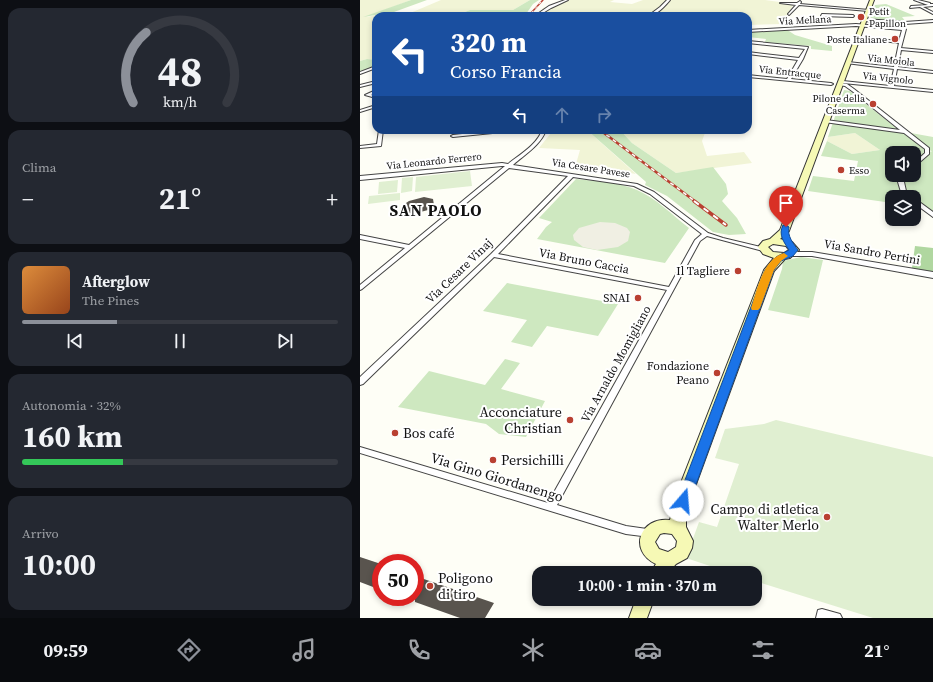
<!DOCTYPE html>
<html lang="it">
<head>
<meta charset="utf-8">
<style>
	body { margin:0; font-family:"Source Serif 4",serif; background:#242831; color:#f1f3f6; height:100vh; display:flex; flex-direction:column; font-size:15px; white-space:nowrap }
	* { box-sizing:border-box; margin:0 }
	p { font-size:13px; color:#9ea1a6 }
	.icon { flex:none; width:22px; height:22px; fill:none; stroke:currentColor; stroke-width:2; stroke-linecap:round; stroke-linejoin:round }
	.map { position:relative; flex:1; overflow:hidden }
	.side { display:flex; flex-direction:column; gap:8px; padding:8px; background:#0d0f14; width:360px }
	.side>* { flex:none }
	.banner { position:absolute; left:12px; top:12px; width:380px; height:122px; border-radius:12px; box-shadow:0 2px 6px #0003; background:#1a4fa0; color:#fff; overflow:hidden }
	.controls { position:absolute; left:525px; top:146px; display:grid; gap:8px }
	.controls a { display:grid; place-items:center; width:36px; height:36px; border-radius:8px; background:#171b24; box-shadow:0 2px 6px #0003; font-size:20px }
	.speed { position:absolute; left:12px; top:554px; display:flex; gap:8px; font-size:20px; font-weight:700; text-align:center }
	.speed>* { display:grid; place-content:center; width:52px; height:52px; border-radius:50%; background:#171b24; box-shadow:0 2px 6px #0003; line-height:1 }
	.speed .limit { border:6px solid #d22; background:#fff; color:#111 }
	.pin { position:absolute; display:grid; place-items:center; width:34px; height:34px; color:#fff; margin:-41px -17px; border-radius:50% 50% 50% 0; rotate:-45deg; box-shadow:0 0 4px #0007 }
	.pin .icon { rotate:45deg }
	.me { position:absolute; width:44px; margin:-22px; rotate:18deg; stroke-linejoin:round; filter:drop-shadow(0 0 3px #0008) }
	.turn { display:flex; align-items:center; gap:14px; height:84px; padding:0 12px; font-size:18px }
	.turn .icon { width:52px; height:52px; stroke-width:2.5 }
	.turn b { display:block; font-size:28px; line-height:34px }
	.lanes { display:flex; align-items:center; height:38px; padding:0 12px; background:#0003; justify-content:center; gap:20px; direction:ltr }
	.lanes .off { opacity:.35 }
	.big { font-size:30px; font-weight:700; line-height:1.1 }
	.side .tile { flex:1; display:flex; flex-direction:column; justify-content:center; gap:6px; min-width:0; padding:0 14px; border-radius:12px; background:#242831 }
	.side .dial { align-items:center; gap:0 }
	.dial svg { height:104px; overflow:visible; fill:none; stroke:#363941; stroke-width:7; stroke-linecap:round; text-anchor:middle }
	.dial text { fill:#f1f3f6; stroke:none }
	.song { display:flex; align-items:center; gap:12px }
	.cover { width:48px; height:48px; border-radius:6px; background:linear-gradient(135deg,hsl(30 70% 55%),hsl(20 70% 35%)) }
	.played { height:4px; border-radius:2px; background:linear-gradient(90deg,#8c9099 30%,#363941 30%) }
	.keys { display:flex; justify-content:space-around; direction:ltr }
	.heat { display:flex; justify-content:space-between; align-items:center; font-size:22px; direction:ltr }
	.charge { height:6px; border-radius:3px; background:linear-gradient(90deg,#34c759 32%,#363941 0) }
	.trip { position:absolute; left:172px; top:566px; width:230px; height:40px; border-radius:12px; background:#171b24; box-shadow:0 2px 6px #0003; font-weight:700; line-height:40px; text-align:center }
	.tabs { display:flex; height:64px; justify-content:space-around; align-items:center; background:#090b0e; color:#9ea1a6 }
	.tabs .icon { width:28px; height:28px }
	.tabs .current { color:#8c9099 }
	.tabs b { font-size:18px; color:#f1f3f6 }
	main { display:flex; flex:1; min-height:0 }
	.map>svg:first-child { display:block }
	.farmland { fill:#f1f4d6 }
	.green { fill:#cee8c0; fill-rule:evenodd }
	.forest { fill:#b0d7a0 }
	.pitch { fill:#e0efd1 }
	.plaza { fill:#f0efe3 }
	.building { fill:#59544e }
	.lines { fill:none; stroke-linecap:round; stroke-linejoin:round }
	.minor-casing { stroke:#444; stroke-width:2 }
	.tertiary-casing { stroke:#444; stroke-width:2 }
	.secondary-casing { stroke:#333; stroke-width:2 }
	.minor { fill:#fff; fill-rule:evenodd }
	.tertiary { fill:#fff; fill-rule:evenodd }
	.secondary { fill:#f6f9b5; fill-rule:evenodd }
	.rail-far2-casing { stroke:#b94031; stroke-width:1.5 }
	.rail-far1-casing { stroke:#b94031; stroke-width:2.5 }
	.rail-casing { stroke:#b94031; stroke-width:3.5 }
	.rail-far2 { stroke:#fff; stroke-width:1; stroke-dasharray:3; stroke-linecap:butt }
	.rail-far1 { stroke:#fff; stroke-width:1.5; stroke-dasharray:4; stroke-linecap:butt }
	.rail { stroke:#fff; stroke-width:2; stroke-dasharray:6; stroke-linecap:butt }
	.route { fill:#1a73e8; stroke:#114b97 }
	.slow { fill:#f59e0b }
	.poi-dot { fill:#b94031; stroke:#fff; stroke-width:1.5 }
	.labels { text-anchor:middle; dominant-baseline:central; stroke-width:4; stroke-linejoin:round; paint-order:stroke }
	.far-poi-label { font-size:10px; fill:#111; stroke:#fff; text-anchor:start }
	.far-street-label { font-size:10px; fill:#111; stroke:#fff }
	.street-label { font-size:12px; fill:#111; stroke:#fff }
	.poi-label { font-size:12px; fill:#111; stroke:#fff; text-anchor:end }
	.near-poi-label { font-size:14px; fill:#111; stroke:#fff; text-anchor:start }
	.near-street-label { font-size:14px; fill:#111; stroke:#fff }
	.district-label { font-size:16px; font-weight:bold; letter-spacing:1px; fill:#111; stroke:#fff }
</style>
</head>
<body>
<main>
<section class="side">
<div class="tile dial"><svg viewBox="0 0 100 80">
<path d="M14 69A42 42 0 1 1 86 69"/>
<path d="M14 69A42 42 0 0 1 24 15" stroke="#8c9099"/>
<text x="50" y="56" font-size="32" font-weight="700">48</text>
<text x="50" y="72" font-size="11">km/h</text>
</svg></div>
<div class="tile"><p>Clima</p>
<div class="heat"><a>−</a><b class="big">21°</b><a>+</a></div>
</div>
<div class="tile">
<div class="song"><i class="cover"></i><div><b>Afterglow</b><p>The Pines</p></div></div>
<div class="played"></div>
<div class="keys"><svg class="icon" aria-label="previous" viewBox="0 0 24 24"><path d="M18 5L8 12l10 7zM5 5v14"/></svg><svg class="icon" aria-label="pause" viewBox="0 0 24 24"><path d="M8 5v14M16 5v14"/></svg><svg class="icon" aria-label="next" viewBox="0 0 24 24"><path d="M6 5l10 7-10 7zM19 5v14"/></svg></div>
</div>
<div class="tile"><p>Autonomia · 32%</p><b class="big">160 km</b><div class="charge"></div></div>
<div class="tile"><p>Arrivo</p><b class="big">10:00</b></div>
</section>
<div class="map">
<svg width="573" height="618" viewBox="0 0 573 618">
	<rect width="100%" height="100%" fill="#fefef6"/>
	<path class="farmland" d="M0,0H51L6,17L34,12L48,14L81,0H170L153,10H110L95,16H16V60L7,59L0,61Z
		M205,0H254L250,2L272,4L283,0H405L434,4L421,24L388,25V16L179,15L183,8Z
		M191,130H227L276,174L216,164L220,150L179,148L191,133Z
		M260,130H346L342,141L347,156L384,152L392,163L316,173L272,143Z
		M495,133L520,150L492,154L467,141L468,137Z"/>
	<path class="green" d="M51,0H67L34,12L3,17Z
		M170,0H179L173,4L166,14H163L162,16H95L110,10H153Z
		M526,4L555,16L542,17L546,22L510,19L515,5Z
		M426,29L435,35L472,46V51L451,49V46L405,42L406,39L388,37V32Z
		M7,59L16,60V67L3,71H0V61Z
		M484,90L490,91L536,128C551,131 558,149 572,152L551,133L573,137V213L565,208L554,206V197H532V203L448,191L453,176L494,181L498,161L461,156L467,141L492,154L520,150L495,133L468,137ZM532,153H554V175H532Z
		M227,130H260L272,143L316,173L353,167L366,184L368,194L362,201L377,218L386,234L369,235L353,232L307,196L285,185L286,182Z
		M216,179C236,181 258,182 277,190C296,198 312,215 329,228L305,263L177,239L186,227L192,222L179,218Z
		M441,257L463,260L449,318L408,310L422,269L423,261Z
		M147,283L258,304L238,336L187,326L172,347L151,342L167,320L123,311Z
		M145,359L160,363L141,389L185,401L166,437L139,434L126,424L38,407L69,371L125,385Z"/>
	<path class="forest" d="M555,246L573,248V272L552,268Z"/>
	<path class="pitch" d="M110,171L112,186L55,192L56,177Z
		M53,177L52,191L41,193L42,178Z
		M38,180L37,192L18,194L19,182Z
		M40,193V200L8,204L9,196Z
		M416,420L573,457V618H513L395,581V573H371L326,558L339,522L357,527L379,464L355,458L365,429L404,424Z"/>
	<path class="plaza" d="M240,222L255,223L267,228L270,232L268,241L258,247L237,250L223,247L214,240L213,235L219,228Z"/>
	<path class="building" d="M64,197L73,199L74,205L68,210L53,214L44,213L43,205L49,201Z
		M0,557L21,564V590L0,582Z
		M55,576L134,603L125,618H100L55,602Z"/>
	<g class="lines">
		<g class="minor-casing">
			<path id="minor" d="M205,0H208L191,8L178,16L176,15L189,6Z
				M307,0H310C305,6 296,16 288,16L300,7Z
				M554,0H558L570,3V4H573V6L563,7L573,12V14L560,7L550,8L551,6L568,5Z
				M440,1L441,2L440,4L509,10L508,11L439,5L429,15L428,14L436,5L420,3H437Z
				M173,13L172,15L134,16L135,15Z
				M462,14L493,15L494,16L493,17L461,16Z
				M505,19L545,22L573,20V22L545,24L504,21Z
				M496,24L542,28L543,24H545L546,29L541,48L573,51V53L541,50L538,67L573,71V73L537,69L534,86L573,90V92L483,83L481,82L483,81L530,86L534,69L486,63L488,62L534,67L539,43L496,38L498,37L539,41L542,30L496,26L388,32V30Z
				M388,41L448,47L443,59L431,79L471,83L473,84L471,85L388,77V75L427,79L438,60L388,54V52L439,58L445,49L388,43Z
				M16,66V68L0,74V72Z
				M16,81V83L0,87V85Z
				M480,83L487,84L494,89L569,148V154L554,167V163L565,153V149L544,133L464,122V120H466L540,130L492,91L485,86L479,85V83Z
				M16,90V92L11,95L16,96V98L5,95Z
				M16,105V107L0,112V110Z
				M19,130H23L21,146L0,148V146L17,144Z
				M139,130H154L152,131L93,137L91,136L93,135Z
				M182,130H186C181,145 164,155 153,165L277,184L294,192L348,233L363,238L405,248L406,249L403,251L347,236L340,241L197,505L266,526L294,530L295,533L294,536L290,537L266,534L0,453V447L188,503L307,290L134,257L3,384L0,385V377L131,254L208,176L149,168L2,289L0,290V285L45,248L0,239V235L49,245L145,166H142L0,180V176L142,163L148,164C159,155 177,145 182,130ZM213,177L274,186L290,194L342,234L335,240L309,287L138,254Z
				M542,175H548L544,182L546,191L553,197H547L541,192L538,182Z
				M554,198L573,212V217L554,203Z
				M462,609L480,614L482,618H456L458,610Z"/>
		</g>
		<g class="tertiary-casing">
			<path id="tertiary" d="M427,252H452L573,272V278L452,256H430L426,254Z"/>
		</g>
		<g class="secondary-casing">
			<path id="secondary" d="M510,0H514L429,231L420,239L432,242L439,250L430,258L425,259L414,271L331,498L326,518V527L333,541L332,548L327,558L316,564L308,573H290L296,564C267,550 281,516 310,520L315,498L404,270L414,258L403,254L398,247L403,241L410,239L420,230ZM413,244L426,246L429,250L424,253L413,252L408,247ZM304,533L312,534L317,541L316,547L308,552L299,549L295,542L300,534Z
				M276,599H294L287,618H269Z"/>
		</g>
		<use href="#minor" class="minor"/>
		<use href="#tertiary" class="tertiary"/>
		<use href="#secondary" class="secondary"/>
		<g class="rail-far2-casing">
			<path id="rail-far2" d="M171,13L183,0"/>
		</g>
		<g class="rail-far1-casing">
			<path id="rail-far1" d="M240,130L336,202"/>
		</g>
		<g class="rail-casing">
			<path id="rail" d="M334,201L366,225"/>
		</g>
		<use href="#rail-far2" class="rail-far2"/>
		<use href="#rail-far1" class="rail-far1"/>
		<use href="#rail" class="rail"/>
	</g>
	<path class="route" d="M423,225H426L429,227C427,236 433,243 438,250L433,256L421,261L414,270L330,501L328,505L323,506L319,505L317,501L405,270L416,257L429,250C424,242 418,235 423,225Z"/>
	<path class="slow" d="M424,253L428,256L421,261L414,270L400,308L398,310H392L391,308C397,290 403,259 424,253Z"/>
	<g class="poi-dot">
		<circle cx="501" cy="17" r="4"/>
		<circle cx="535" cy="39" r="4"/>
		<circle cx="513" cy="104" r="4"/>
		<circle cx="481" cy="170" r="4"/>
		<circle cx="378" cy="271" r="4"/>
		<circle cx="278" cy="298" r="4"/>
		<circle cx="357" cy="373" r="4"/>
		<circle cx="210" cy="420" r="4"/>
		<circle cx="35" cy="433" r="4"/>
		<circle cx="133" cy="460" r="4"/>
		<circle cx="467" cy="517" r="4"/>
		<circle cx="70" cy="586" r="4"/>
	</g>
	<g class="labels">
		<g class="far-poi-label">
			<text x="509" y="11">Petit<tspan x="509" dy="12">Papillon</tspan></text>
			<text x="527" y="39" text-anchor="end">Poste Italiane</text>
			<text x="505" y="98" text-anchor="end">Pilone della<tspan x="505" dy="12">Caserma</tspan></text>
			<text x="489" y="170">Esso</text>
		</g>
		<g class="far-street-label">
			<text transform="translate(445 20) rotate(-3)">Via Mellana</text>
			<text transform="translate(531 60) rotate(6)">Via Moiola</text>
			<text transform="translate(430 72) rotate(6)">Via Entracque</text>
			<text transform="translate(528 78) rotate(6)">Via Vignolo</text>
			<text transform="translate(74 161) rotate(-6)">Via Leonardo Ferrero</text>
			<text transform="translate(231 168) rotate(9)">Via Cesare Pavese</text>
		</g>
		<g class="street-label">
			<text transform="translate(512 252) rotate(10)">Via Sandro Pertini</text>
			<text transform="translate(224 261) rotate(11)">Via Bruno Caccia</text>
			<text transform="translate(99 271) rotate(-44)">Via Cesare Vinaj</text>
			<text transform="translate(256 364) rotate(-61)">Via Arnaldo Momigliano</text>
		</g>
		<g class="poi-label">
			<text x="370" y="271">Il Tagliere</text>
			<text x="270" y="298">SNAI</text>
			<text x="349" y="366">Fondazione<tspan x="349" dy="14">Peano</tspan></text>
		</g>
		<g class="near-poi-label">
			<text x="202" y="412" text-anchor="end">Acconciature<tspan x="202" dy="16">Christian</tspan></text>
			<text x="43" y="433">Bos café</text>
			<text x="141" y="460">Persichilli</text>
			<text x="459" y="509" text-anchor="end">Campo di atletica<tspan x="459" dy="16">Walter Merlo</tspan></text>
			<text x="78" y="578">Poligono<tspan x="78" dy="16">di tiro</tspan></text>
		</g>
		<g class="near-street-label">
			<text transform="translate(137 477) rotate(17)">Via Gino Giordanengo</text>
		</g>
		<g class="district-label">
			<text x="76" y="210">SAN PAOLO</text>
		</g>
	</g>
</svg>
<div class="controls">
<a><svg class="icon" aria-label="sound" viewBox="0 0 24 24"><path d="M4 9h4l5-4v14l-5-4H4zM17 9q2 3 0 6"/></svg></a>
<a><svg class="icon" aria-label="layers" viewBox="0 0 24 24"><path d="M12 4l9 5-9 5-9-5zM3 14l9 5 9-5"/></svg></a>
</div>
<div class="speed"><div class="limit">50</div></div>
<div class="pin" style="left:426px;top:227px;background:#d93025"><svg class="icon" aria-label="arrive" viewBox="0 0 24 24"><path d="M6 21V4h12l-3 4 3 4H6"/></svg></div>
<svg class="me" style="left:323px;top:501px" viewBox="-20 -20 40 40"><circle r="19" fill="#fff"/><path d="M0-13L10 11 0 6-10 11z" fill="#1a73e8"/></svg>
<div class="trip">10:00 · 1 min · 370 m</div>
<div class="banner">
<div class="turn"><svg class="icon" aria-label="left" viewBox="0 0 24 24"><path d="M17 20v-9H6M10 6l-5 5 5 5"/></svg><div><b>320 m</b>Corso Francia</div></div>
<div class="lanes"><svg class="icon" aria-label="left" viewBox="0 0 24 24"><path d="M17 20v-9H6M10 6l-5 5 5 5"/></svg><svg class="icon off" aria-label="ahead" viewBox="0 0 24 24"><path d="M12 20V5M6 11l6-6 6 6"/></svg><svg class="icon off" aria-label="right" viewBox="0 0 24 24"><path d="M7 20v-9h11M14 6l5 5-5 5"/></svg></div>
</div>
</div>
</main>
<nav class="tabs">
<b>09:59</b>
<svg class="icon current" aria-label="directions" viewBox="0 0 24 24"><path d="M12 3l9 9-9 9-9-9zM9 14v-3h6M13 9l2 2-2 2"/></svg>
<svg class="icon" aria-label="music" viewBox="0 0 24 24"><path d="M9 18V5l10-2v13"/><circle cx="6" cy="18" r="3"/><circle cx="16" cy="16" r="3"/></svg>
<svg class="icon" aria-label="phone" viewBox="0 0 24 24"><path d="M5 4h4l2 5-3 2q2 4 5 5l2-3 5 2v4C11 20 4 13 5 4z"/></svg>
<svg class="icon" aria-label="climate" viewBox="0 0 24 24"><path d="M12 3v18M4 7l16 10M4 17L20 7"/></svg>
<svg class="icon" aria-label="car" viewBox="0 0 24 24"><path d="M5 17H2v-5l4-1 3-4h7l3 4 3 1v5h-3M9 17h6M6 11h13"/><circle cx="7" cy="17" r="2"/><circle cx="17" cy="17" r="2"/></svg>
<svg class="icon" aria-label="filters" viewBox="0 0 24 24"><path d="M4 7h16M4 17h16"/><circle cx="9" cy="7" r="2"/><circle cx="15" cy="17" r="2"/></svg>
<b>21°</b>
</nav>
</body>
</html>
